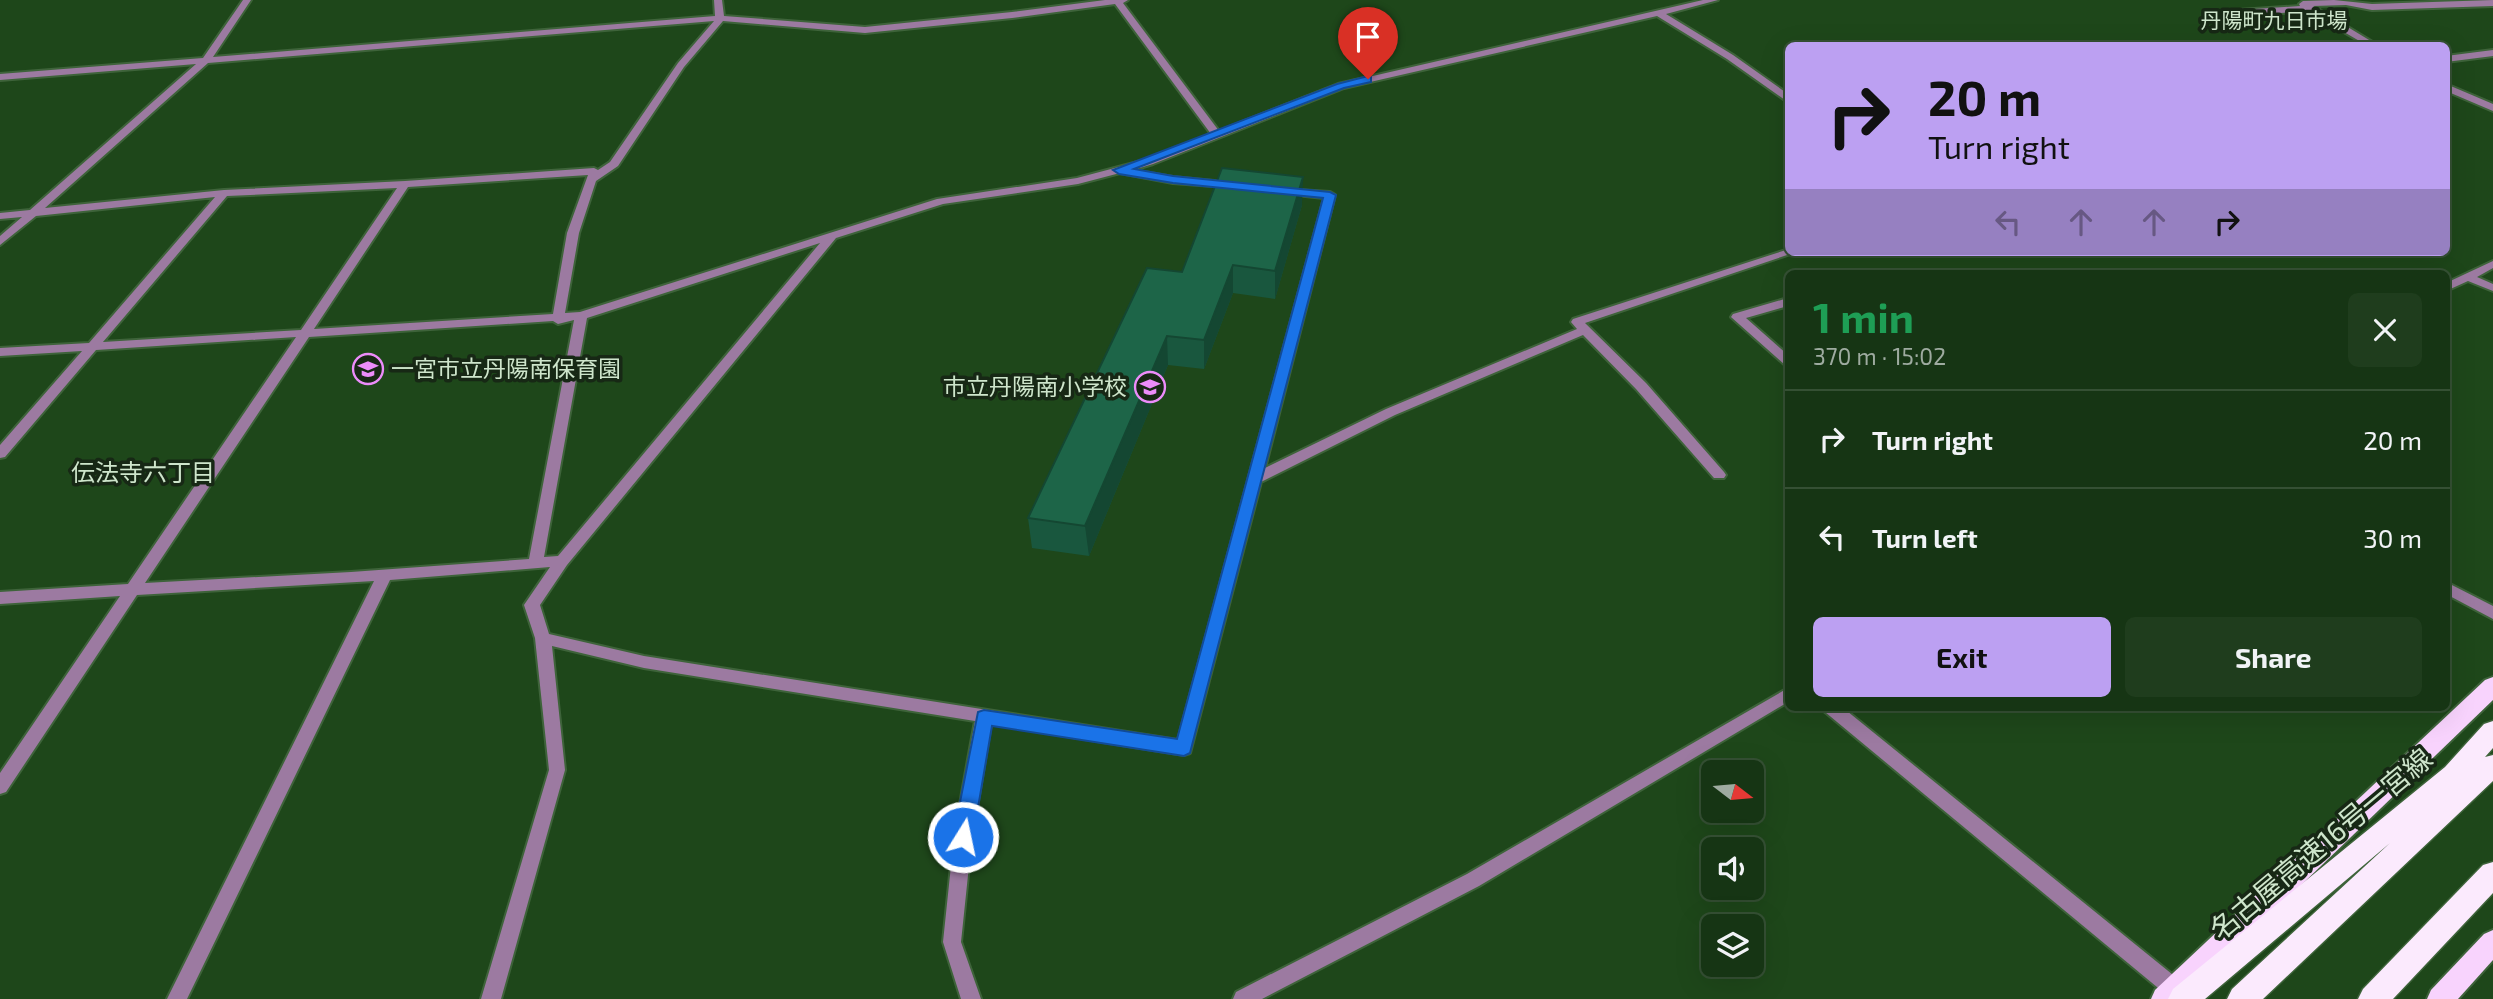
<!DOCTYPE html>
<html lang="en">
<head>
<meta charset="utf-8">
<style>
	body { margin:0; font-family:"Exo 2","Noto Sans JP",sans-serif; background:#1f3d1d; color:#f1f3f6; height:100vh; display:flex; flex-direction:column; font-size:26px; white-space:nowrap }
	* { box-sizing:border-box; margin:0 }
	p { font-size:23px; color:#9eaba0 }
	.icon { flex:none; width:38px; height:38px; fill:none; stroke:currentColor; stroke-width:2; stroke-linecap:round; stroke-linejoin:round }
	.map { position:relative; flex:1; overflow:hidden }
	.details { position:absolute; left:1785px; top:270px; width:665px; height:441px; display:flex; flex-direction:column; background:#163514; border-radius:10px; box-shadow:0 7px 28px #0002,0 0 0 2px #355034 }
	.details>* { flex:none }
	.hud { position:absolute; left:1785px; top:42px; width:665px; height:214px; border-radius:10px; box-shadow:0 7px 28px #0002,0 0 0 2px #355034; background:#bca0f2; color:#111; overflow:hidden }
	.needle { width:46px; rotate:106deg }
	.buttons { position:absolute; left:1701px; top:760px; display:grid; gap:14px }
	.buttons a { display:grid; place-items:center; width:63px; height:63px; border-radius:10px; background:#163514; box-shadow:0 7px 28px #0002,0 0 0 2px #355034; font-size:35px }
	.pin { position:absolute; display:grid; place-items:center; width:60px; height:60px; color:#fff; margin:-72px -30px; border-radius:50% 50% 50% 0; rotate:-45deg; box-shadow:0 0 7px #0007 }
	.pin .icon { rotate:45deg }
	.me { position:absolute; width:77px; margin:-38px; rotate:10deg; stroke-linejoin:round; filter:drop-shadow(0 0 5px #0008) }
	.turn { display:flex; align-items:center; gap:24px; height:147px; padding:0 28px; font-size:32px }
	.turn .icon { width:91px; height:91px; stroke-width:2.5 }
	.turn b { display:block; font-size:49px; line-height:60px }
	.lanes { display:flex; align-items:center; height:66px; padding:0 28px; background:#0003; justify-content:center; gap:35px; direction:ltr }
	.lanes .off { opacity:.35 }
	.round { display:grid; place-items:center; flex:none; width:74px; height:74px; border-radius:10px; background:#1f3d1d }
	.summary { display:flex; align-items:center; justify-content:space-between; height:119px; padding:0 28px }
	h1 { font-size:42px; font-weight:700; line-height:52px; color:#1e9e55 }
	.cta { display:flex; gap:14px; margin-top:auto; padding:14px 28px }
	.cta a { flex:1; height:80px; border-radius:10px; background:#bca0f2; color:#111; font-size:28px; font-weight:700; line-height:80px; text-align:center }
	.cta a+a { background:#1f3d1d; color:#f1f3f6 }
	ul { padding:0; list-style:none }
	li { display:flex; align-items:center; gap:21px; height:98px; padding:0 28px; border-top:2px solid #355034 }
	li div { flex:1 }
	li b { display:block; font-size:26px }
	li em { font-style:normal }
	.map>svg:first-child { display:block }
</style>
</head>
<body>
<div class="map">
<svg width="2493" height="999" viewBox="0 0 2493 999">
	<rect width="100%" height="100%" fill="#1e471a"/>
	<g fill="none" stroke-linecap="round" stroke-linejoin="round">
		<g stroke="#3e633a" stroke-width="4">
			<g id="minor">
				<path d="M 243,0 L 251,0 L 213,57 L 715,16 L 714,0 L 722,0 L 724,16 L 865,27 L 1012,12 L 1105,0 L 1128,0 L 1123,3 L 1219,131 L 1338,84 L 1703,0 L 1718,0 L 1666,14 L 1733,55 L 1788,94 L 1788,101 L 1785,100 L 1727,59 L 1657,16 L 1344,88 L 1153,164 L 1133,170 L 1173,177 L 1235,183 L 1240,186 L 1239,188 L 1173,183 L 1120,173 L 1078,184 L 943,204 L 836,238 L 567,565 L 540,605 L 549,634 L 644,656 L 1178,740 L 1324,198 L 1287,194 L 1282,191 L 1283,189 L 1330,192 L 1335,195 L 1265,468 L 1386,409 L 1577,329 L 1571,322 L 1573,319 L 1786,250 L 1796,252 L 1585,323 L 1646,383 L 1724,472 L 1726,475 L 1724,478 L 1714,478 L 1636,389 L 1583,335 L 1395,415 L 1261,482 L 1190,753 L 1184,755 L 991,724 L 972,837 L 961,942 L 981,999 L 961,999 L 943,942 L 954,837 L 975,721 L 644,668 L 552,646 L 565,770 L 501,999 L 481,999 L 549,770 L 535,638 L 524,605 L 550,567 L 390,580 L 187,999 L 167,999 L 374,581 L 137,595 L 6,792 L 0,794 L 0,773 L 120,596 L 0,604 L 0,592 L 128,584 L 296,337 L 96,350 L 5,457 L 0,458 L 0,445 L 82,351 L 0,356 L 0,348 L 89,343 L 215,197 L 36,216 L 0,245 L 0,236 L 22,217 L 0,219 L 0,213 L 30,210 L 196,64 L 0,80 L 0,74 L 203,58 ZM 1115,4 L 1211,134 L 1145,160 L 1077,178 L 937,199 L 580,312 L 565,313 L 579,233 L 596,181 L 618,166 L 684,67 L 723,21 L 865,33 L 1012,18 ZM 714,21 L 678,63 L 610,162 L 598,170 L 594,168 L 405,181 L 224,190 L 45,208 L 208,63 ZM 588,175 L 567,233 L 553,314 L 314,329 L 408,187 ZM 397,188 L 301,330 L 103,342 L 227,196 ZM 820,243 L 558,556 L 544,557 L 587,318 ZM 574,320 L 529,559 L 351,572 L 145,583 L 309,337 L 553,321 L 558,324 Z"/>
				<path d="M 2334,0 L 2372,4 L 2493,0 L 2493,6 L 2372,10 L 2346,5 L 2313,6 L 2379,46 L 2368,46 L 2308,11 L 2209,18 L 2205,15 L 2209,12 L 2300,6 L 2299,4 L 2303,1 Z"/>
				<path d="M 2493,50 L 2493,56 L 2446,62 L 2446,56 Z"/>
				<path d="M 2446,84 L 2493,104 L 2493,111 L 2446,91 Z"/>
				<path d="M 2493,261 L 2493,268 L 2477,277 L 2493,284 L 2493,291 L 2468,281 L 2446,291 L 2446,283 Z"/>
				<path d="M 1788,298 L 1788,306 L 1746,318 L 1788,355 L 1788,365 L 1784,364 L 1731,317 L 1733,314 Z"/>
				<path d="M 2446,582 L 2493,606 L 2493,619 L 2446,594 Z"/>
				<path d="M 1788,688 L 1788,702 L 1479,886 L 1262,999 L 1233,999 L 1236,992 L 1467,874 Z"/>
				<path d="M 1823,707 L 1842,707 L 2183,983 L 2186,990 L 2183,997 L 2176,999 L 2169,997 L 1825,712 Z"/>
			</g>
		</g>
		<g stroke="#3e633a" stroke-width="4">
			<g id="trunk">
				<path d="M 2493,677 L 2493,700 L 2183,999 L 2151,999 L 2155,990 L 2485,680 Z"/>
				<path d="M 2493,930 L 2493,960 L 2458,999 L 2427,999 L 2431,990 L 2484,934 Z"/>
			</g>
		</g>
		<g stroke="#3e633a" stroke-width="3">
			<g id="motorway">
				<path d="M 2493,721 L 2493,748 L 2485,757 L 2493,755 L 2493,781 L 2263,999 L 2227,999 L 2232,989 L 2390,843 L 2205,999 L 2168,999 L 2173,989 L 2445,767 L 2484,724 Z"/>
				<path d="M 2493,862 L 2493,893 L 2393,999 L 2358,999 L 2363,989 L 2483,865 Z"/>
			</g>
		</g>
		<use href="#minor" fill="#9c7aa1" fill-rule="evenodd"/>
		<use href="#trunk" fill="#f8d3fd" fill-rule="evenodd"/>
		<use href="#motorway" fill="#fbeafd" fill-rule="evenodd"/>
	</g>
	<path fill="#19573e" d="M 1302,205 L 1275,299 L 1233,293 L 1204,369 L 1168,365 L 1089,556 L 1032,548 L 1028,518 L 1182,272 Z"/>
	<g fill="#144732">
		<path d="M 1303,177 L 1302,205 L 1275,299 L 1275,271 Z"/>
		<path d="M 1233,265 L 1233,293 L 1204,369 L 1204,340 Z"/>
		<path d="M 1167,336 L 1168,365 L 1089,556 L 1085,526 Z"/>
	</g>
	<path fill="#1d6548" stroke="#144732" stroke-width="2" d="M 1222,168 L 1303,177 L 1275,271 L 1233,265 L 1204,340 L 1167,336 L 1085,526 L 1028,518 L 1147,268 L 1182,272 Z"/>
	<path fill="#1a73e8" stroke="#114b97" stroke-width="2" d="M 1368,76 L 1371,77 L 1371,82 L 1344,88 L 1134,169 L 1173,176 L 1330,192 L 1336,195 L 1190,753 L 1184,756 L 992,726 L 973,837 L 971,843 L 963,846 L 956,843 L 953,837 L 978,712 L 984,710 L 1177,739 L 1323,198 L 1173,183 L 1119,174 L 1113,170 L 1337,84 Z"/>
	<defs>
		<g id="school-ring" transform="scale(1.575)"><circle r="9.5" fill="#172815" stroke="#ec8cfa" stroke-width="1.5"/><path d="M0-5L7-2L0 1L-7-2ZM-4 1L0 2.5L4 1V4Q0 6-4 4Z" fill="#ec8cfa"/></g>
	</defs>
	<g fill-rule="evenodd">
		<use href="#school-ring" x="368" y="369"/>
		<use href="#school-ring" x="1150" y="387"/>
	</g>
	<g text-anchor="middle" stroke-width="7" stroke-linejoin="round" paint-order="stroke">
		<g font-size="21" fill="#cee5cb" stroke="#172815">
			<text x="2274" y="28">丹陽町九日市場</text>
		</g>
		<g font-size="23" fill="#cee5cb" stroke="#172815" text-anchor="start">
			<text x="391" y="377">一宮市立丹陽南保育園</text>
			<text x="1127" y="395" text-anchor="end">市立丹陽南小学校</text>
		</g>
		<g font-size="24" fill="#cee5cb" stroke="#172815">
			<text x="143" y="481">伝法寺六丁目</text>
		</g>
		<g font-size="28" fill="#cee5cb" stroke="#172815">
			<text transform="translate(2321 844) rotate(-40)" y="10">名古屋高速16号一宮線</text>
		</g>
	</g>
</svg>
<div class="buttons">
<a><svg class="needle" viewBox="-14 -14 28 28"><path d="M0-13l5 13h-10z" fill="#e53935"/><path d="M0 13l5-13h-10z" fill="#9eaba0"/></svg></a>
<a><svg class="icon" aria-label="sound" viewBox="0 0 24 24"><path d="M4 9h4l5-4v14l-5-4H4zM17 9q2 3 0 6"/></svg></a>
<a><svg class="icon" aria-label="layers" viewBox="0 0 24 24"><path d="M12 4l9 5-9 5-9-5zM3 14l9 5 9-5"/></svg></a>
</div>
<div class="pin" style="left:1368px;top:79px;background:#d93025"><svg class="icon" aria-label="arrive" viewBox="0 0 24 24"><path d="M6 21V4h12l-3 4 3 4H6"/></svg></div>
<svg class="me" style="left:963px;top:837px" viewBox="-20 -20 40 40"><circle r="17" fill="#1a73e8" stroke="#fff" stroke-width="3"/><path d="M0-11L8 9 0 5-8 9z" fill="#fff"/></svg>
<div class="hud">
<div class="turn"><svg class="icon" aria-label="right" viewBox="0 0 24 24"><path d="M7 20v-9h11M14 6l5 5-5 5"/></svg><div><b>20 m</b>Turn right</div></div>
<div class="lanes"><svg class="icon off" aria-label="left" viewBox="0 0 24 24"><path d="M17 20v-9H6M10 6l-5 5 5 5"/></svg><svg class="icon off" aria-label="ahead" viewBox="0 0 24 24"><path d="M12 20V5M6 11l6-6 6 6"/></svg><svg class="icon off" aria-label="ahead" viewBox="0 0 24 24"><path d="M12 20V5M6 11l6-6 6 6"/></svg><svg class="icon" aria-label="right" viewBox="0 0 24 24"><path d="M7 20v-9h11M14 6l5 5-5 5"/></svg></div>
</div>
<section class="details">
<div class="summary"><div><h1>1 min</h1><p>370 m · 15:02</p></div><a class="round"><svg class="icon" aria-label="close" viewBox="0 0 24 24"><path d="M6 6l12 12M18 6L6 18"/></svg></a></div>
<ul>
<li><svg class="icon" aria-label="right" viewBox="0 0 24 24"><path d="M7 20v-9h11M14 6l5 5-5 5"/></svg><div><b>Turn right</b></div><em>20 m</em></li>
<li><svg class="icon" aria-label="left" viewBox="0 0 24 24"><path d="M17 20v-9H6M10 6l-5 5 5 5"/></svg><div><b>Turn left</b></div><em>30 m</em></li>
</ul>
<div class="cta"><a>Exit</a><a>Share</a></div>
</section>
</div>
</body>
</html>
